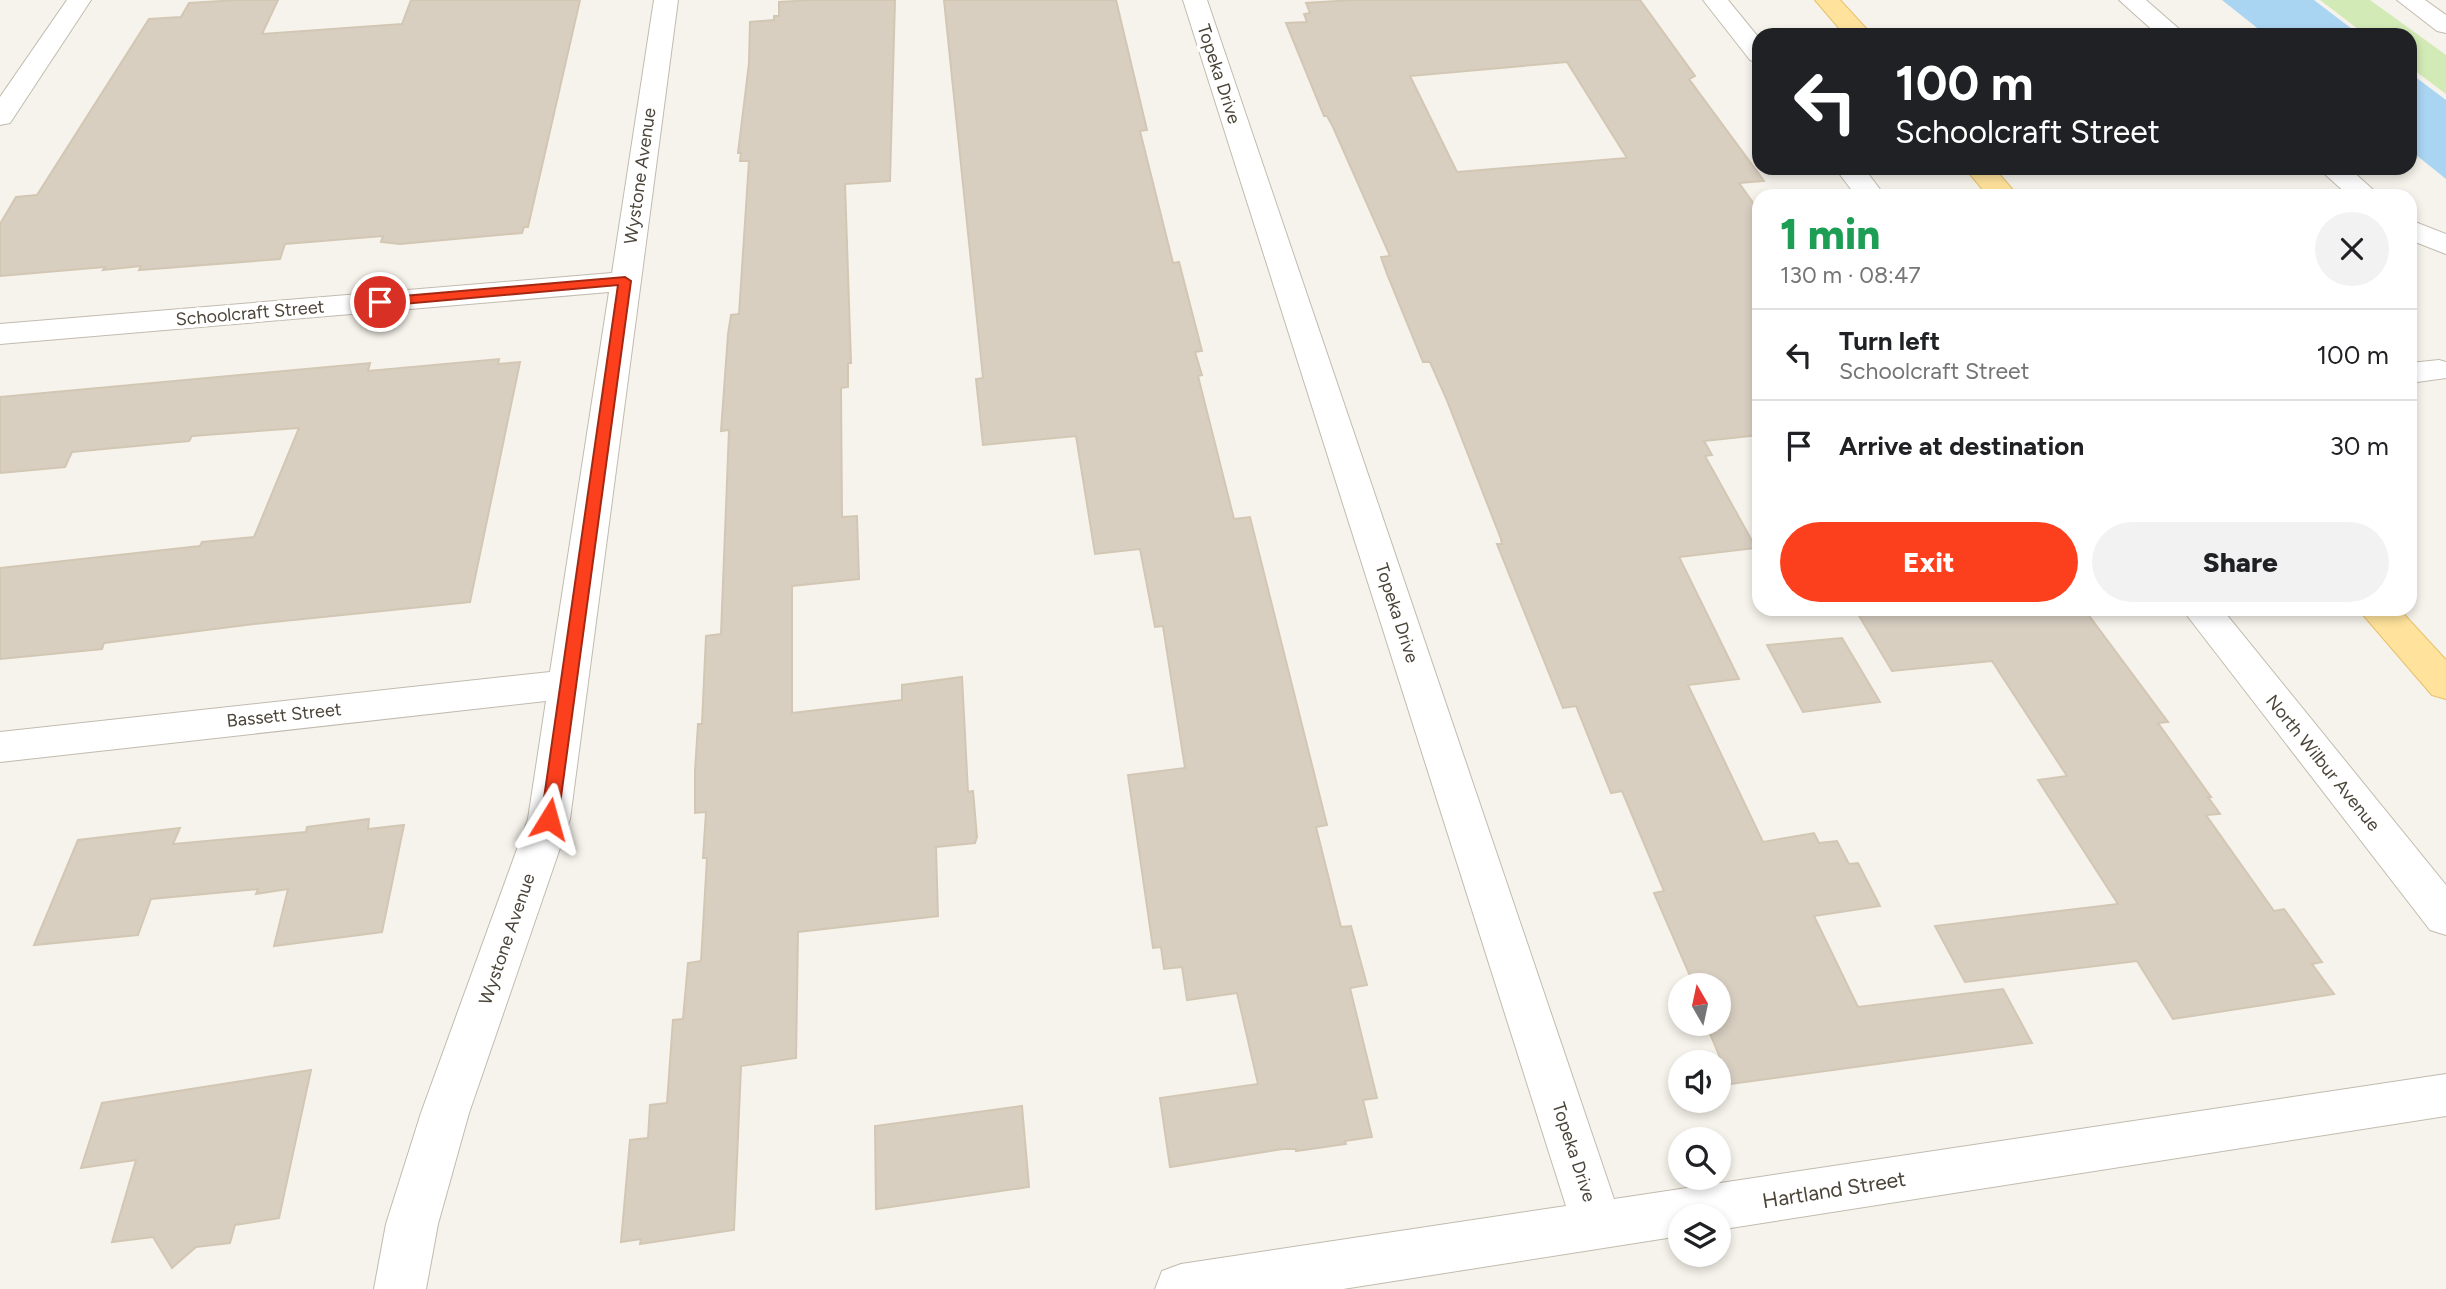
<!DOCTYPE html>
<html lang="en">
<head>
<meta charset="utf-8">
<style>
	body { margin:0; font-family:Figtree,sans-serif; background:#f2f2f2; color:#202124; height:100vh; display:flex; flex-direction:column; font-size:26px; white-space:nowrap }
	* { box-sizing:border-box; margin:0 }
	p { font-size:23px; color:#757577 }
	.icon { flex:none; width:38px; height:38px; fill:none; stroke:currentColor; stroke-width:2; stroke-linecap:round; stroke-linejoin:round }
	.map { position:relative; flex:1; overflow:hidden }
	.drawer { position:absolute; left:1752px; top:189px; width:665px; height:427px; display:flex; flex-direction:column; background:#fff; border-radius:21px; box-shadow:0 4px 10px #0003 }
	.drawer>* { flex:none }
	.hud { position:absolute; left:1752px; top:28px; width:665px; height:147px; border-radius:21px; box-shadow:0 4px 10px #0003; background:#202124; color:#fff; overflow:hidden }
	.needle { width:46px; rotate:351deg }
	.fabs { position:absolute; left:1668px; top:973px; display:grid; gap:14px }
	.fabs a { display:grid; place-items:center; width:63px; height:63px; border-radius:50%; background:#fff; box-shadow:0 4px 10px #0003; font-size:35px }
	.pin { position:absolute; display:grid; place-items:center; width:60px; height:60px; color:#fff; margin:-30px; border:4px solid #fff; border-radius:50%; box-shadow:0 2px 7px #0007 }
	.me { position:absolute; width:77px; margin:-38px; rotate:8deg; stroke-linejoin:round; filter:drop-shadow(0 0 5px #0008) }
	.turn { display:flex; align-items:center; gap:24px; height:147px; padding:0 28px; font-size:32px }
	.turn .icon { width:91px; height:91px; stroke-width:2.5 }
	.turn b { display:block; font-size:49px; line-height:60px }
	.round { display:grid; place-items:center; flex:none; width:74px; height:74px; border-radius:37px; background:#f2f2f2 }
	.overview { display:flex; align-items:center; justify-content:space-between; height:119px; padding:0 28px }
	h1 { font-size:42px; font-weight:800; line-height:52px; color:#1e9e55 }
	.cta { display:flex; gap:14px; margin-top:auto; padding:14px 28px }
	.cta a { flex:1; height:80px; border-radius:42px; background:#fc3f1d; color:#fff; font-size:28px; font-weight:800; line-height:80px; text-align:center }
	.cta a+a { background:#f2f2f2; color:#202124 }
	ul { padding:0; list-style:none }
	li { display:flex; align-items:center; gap:21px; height:91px; padding:0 28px; border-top:2px solid #e0e0e0 }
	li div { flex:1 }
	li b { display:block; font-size:26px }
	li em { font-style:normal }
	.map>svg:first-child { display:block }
</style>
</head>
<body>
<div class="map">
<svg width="2446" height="1289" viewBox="0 0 2446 1289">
	<rect width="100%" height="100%" fill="#f6f3ec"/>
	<path fill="#d2eab5" d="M 2320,0 L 2370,0 L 2446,55 L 2446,94 L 2410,67 L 2410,35 L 2366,35 Z"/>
	<g fill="#a9d4f2">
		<path d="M 2222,0 L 2314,0 L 2360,35 L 2266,35 Z"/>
		<path d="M 2410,73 L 2446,100 L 2446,179 L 2410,150 Z"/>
	</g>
	<g fill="#d8cfc1" stroke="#d3c7b4" stroke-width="2" fill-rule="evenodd">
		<path d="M 237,0 L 278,0 L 262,34 L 402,24 L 411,0 L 580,0 L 528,227 L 524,227 L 522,233 L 400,244 L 381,242 L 383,236 L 285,244 L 280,259 L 139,270 L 141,266 L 103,270 L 105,267 L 0,276 L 0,224 L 16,197 L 37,195 L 149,19 L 181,17 L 189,3 Z"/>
		<path d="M 812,0 L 895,0 L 890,181 L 845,184 L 851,363 L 848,363 L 848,387 L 841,388 L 842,517 L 857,516 L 859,579 L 792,586 L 792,713 L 902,700 L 902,685 L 962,677 L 968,792 L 973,791 L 977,837 L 975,843 L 936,847 L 938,916 L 798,932 L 796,1058 L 741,1066 L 734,1230 L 640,1244 L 641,1239 L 621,1242 L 630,1140 L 648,1138 L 650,1105 L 667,1103 L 673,1020 L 683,1019 L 688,963 L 701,961 L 707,858 L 703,858 L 706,812 L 695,813 L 695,771 L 698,724 L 702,724 L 706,636 L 721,634 L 729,430 L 721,431 L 728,334 L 731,315 L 739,314 L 749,161 L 740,161 L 741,153 L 738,153 L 749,63 L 750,22 L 774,20 L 774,16 L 779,16 L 779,2 Z"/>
		<path d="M 944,0 L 1116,0 L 1147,130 L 1140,131 L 1173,263 L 1179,262 L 1202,351 L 1195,352 L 1202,375 L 1198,376 L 1234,519 L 1250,517 L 1327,825 L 1316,827 L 1341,927 L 1351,926 L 1367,985 L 1350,988 L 1377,1098 L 1363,1100 L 1372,1137 L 1345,1141 L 1346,1144 L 1296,1151 L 1296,1149 L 1283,1149 L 1170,1167 L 1160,1098 L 1258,1084 L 1237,993 L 1187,1000 L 1182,967 L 1164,969 L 1161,947 L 1153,948 L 1128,775 L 1185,768 L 1163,626 L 1155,627 L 1140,549 L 1095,554 L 1076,436 L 983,445 L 976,379 L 983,378 Z"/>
		<path d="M 1352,0 L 1640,0 L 1695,76 L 1689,79 L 1764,181 L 1739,183 L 1759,211 L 1759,435 L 1704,441 L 1712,455 L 1705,456 L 1756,548 L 1679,557 L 1739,679 L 1688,685 L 1763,842 L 1814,833 L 1819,843 L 1837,841 L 1849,864 L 1858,863 L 1880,906 L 1814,916 L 1858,1007 L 2003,989 L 2032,1043 L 1731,1084 L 1706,1024 L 1718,1024 L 1718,985 L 1694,985 L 1654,893 L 1664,891 L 1622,791 L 1611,793 L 1576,706 L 1563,708 L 1497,544 L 1502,544 L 1501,539 L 1446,398 L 1430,362 L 1423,362 L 1387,274 L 1381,257 L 1390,256 L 1333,127 L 1327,116 L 1324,116 L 1286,23 L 1307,22 L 1304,14 L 1310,13 L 1306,3 ZM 1567,62 L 1627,158 L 1457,172 L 1410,76 Z"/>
		<path d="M 499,359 L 498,364 L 520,362 L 470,602 L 254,624 L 104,643 L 102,649 L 0,659 L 0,568 L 200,546 L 202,542 L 254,537 L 299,428 L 192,436 L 189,441 L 72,452 L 65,467 L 0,473 L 0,397 L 370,363 L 368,371 Z"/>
		<path d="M 1855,609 L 2084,609 L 2168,722 L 2158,723 L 2211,797 L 2208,797 L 2220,814 L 2206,815 L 2274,911 L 2284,909 L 2322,962 L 2312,964 L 2334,994 L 2173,1019 L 2137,961 L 1965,982 L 1935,926 L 2118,904 L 2038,780 L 2067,776 L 1992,661 L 1892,671 Z"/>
		<path d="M 1842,638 L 1880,702 L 1803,712 L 1767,645 Z"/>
		<path d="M 369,819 L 368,829 L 404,825 L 382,932 L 274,946 L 288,889 L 256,894 L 258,889 L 151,899 L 138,935 L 34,945 L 78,840 L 180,828 L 173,844 L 306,832 L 307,827 Z"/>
		<path d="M 311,1070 L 279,1218 L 235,1225 L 230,1243 L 196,1247 L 172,1268 L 153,1237 L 112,1242 L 136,1160 L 81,1168 L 102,1103 Z"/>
		<path d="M 1022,1106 L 1029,1187 L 876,1209 L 875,1126 Z"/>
	</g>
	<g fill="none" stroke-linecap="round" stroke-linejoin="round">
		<g stroke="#c2bbae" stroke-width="2">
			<g id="minor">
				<path d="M 67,0 L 91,0 L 10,123 L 0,125 L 0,97 Z"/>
				<path d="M 654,0 L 678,0 L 570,819 L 469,1113 L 438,1224 L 426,1289 L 374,1289 L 386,1224 L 421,1113 L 528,819 L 546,701 L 0,762 L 0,732 L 550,672 L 609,292 L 0,344 L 0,324 L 612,273 Z"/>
				<path d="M 1183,0 L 1207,0 L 1614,1199 L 2446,1074 L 2446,1116 L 1718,1230 L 1718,1216 L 1680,1216 L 1680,1236 L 1343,1289 L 1155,1289 L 1162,1271 L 1181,1264 L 1566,1206 Z"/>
				<path d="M 1703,0 L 1728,0 L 1759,38 L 1759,63 L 1750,60 Z"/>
				<path d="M 2119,0 L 2146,0 L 2186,35 L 2158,35 Z"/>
				<path d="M 2397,0 L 2425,0 L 2446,15 L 2446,33 L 2437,31 Z"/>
				<path d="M 1835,168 L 1864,168 L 1885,196 L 1856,196 Z"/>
				<path d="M 2318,168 L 2349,168 L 2380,196 L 2349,196 Z"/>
				<path d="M 2410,220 L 2446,234 L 2446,254 L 2410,240 Z"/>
				<path d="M 2439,360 L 2446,362 L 2446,378 L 2410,383 L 2410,363 Z"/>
				<path d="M 2182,609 L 2222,609 L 2446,885 L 2446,935 L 2430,930 Z"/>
			</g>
		</g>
		<g stroke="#e6c16a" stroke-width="2">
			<g id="major">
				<path d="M 1815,0 L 1840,0 L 1872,35 L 1845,35 Z"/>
				<path d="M 1965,168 L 1994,168 L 2018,196 L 1988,196 Z"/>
				<path d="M 2358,609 L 2399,609 L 2446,660 L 2446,699 L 2432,695 Z"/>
			</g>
		</g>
		<use href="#minor" fill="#fff" fill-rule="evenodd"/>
		<use href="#major" fill="#ffe39c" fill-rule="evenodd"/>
	</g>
	<path fill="#fc3f1d" stroke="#a42913" stroke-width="2" d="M 625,277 L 631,281 L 558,819 L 556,824 L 543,824 L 541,819 L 618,285 L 380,306 L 374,302 L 380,298 Z"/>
	<g text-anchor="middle" stroke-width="7" stroke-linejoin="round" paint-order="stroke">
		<g font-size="18" fill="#4b4439" stroke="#fff">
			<text transform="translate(1219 74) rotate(72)" y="6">Topeka Drive</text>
			<text transform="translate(640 176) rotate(-82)" y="6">Wystone Avenue</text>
			<text transform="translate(250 313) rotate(-5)" y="6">Schoolcraft Street</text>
			<text transform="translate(1397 613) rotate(72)" y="6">Topeka Drive</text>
			<text transform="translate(284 715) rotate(-6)" y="6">Bassett Street</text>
			<text transform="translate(2323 763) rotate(51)" y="6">North Wilbur Avenue</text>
			<text transform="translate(507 939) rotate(-71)" y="6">Wystone Avenue</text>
			<text transform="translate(1574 1152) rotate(72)" y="6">Topeka Drive</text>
		</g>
		<g font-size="21" fill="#4b4439" stroke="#fff">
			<text transform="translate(1834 1190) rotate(-9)" y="7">Hartland Street</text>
		</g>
	</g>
</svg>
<div class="fabs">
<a><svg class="needle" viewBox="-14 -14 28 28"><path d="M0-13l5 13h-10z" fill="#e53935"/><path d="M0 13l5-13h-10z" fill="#757577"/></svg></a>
<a><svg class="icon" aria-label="sound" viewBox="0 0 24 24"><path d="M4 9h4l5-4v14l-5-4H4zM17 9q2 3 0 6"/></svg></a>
<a><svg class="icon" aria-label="search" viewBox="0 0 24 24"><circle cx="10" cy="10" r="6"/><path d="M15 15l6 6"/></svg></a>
<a><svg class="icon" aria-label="layers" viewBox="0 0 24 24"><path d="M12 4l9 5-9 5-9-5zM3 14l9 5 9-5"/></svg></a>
</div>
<div class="pin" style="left:380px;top:302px;background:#d93025"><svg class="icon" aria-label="arrive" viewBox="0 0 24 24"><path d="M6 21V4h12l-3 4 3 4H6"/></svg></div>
<svg class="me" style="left:549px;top:819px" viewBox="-20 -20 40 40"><path d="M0-17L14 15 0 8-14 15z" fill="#fc3f1d" stroke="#fff" stroke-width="4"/></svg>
<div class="hud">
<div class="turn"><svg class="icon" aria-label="left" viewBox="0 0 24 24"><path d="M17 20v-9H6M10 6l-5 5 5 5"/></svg><div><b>100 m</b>Schoolcraft Street</div></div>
</div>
<section class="drawer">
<div class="overview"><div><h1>1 min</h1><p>130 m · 08:47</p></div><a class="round"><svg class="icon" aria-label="close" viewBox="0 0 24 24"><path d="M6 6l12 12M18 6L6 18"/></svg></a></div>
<ul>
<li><svg class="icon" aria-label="left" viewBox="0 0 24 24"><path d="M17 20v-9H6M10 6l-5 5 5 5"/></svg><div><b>Turn left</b><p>Schoolcraft Street</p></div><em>100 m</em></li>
<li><svg class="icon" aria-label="arrive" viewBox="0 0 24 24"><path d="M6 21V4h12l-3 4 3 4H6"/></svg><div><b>Arrive at destination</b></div><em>30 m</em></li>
</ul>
<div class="cta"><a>Exit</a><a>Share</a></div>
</section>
</div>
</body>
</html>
